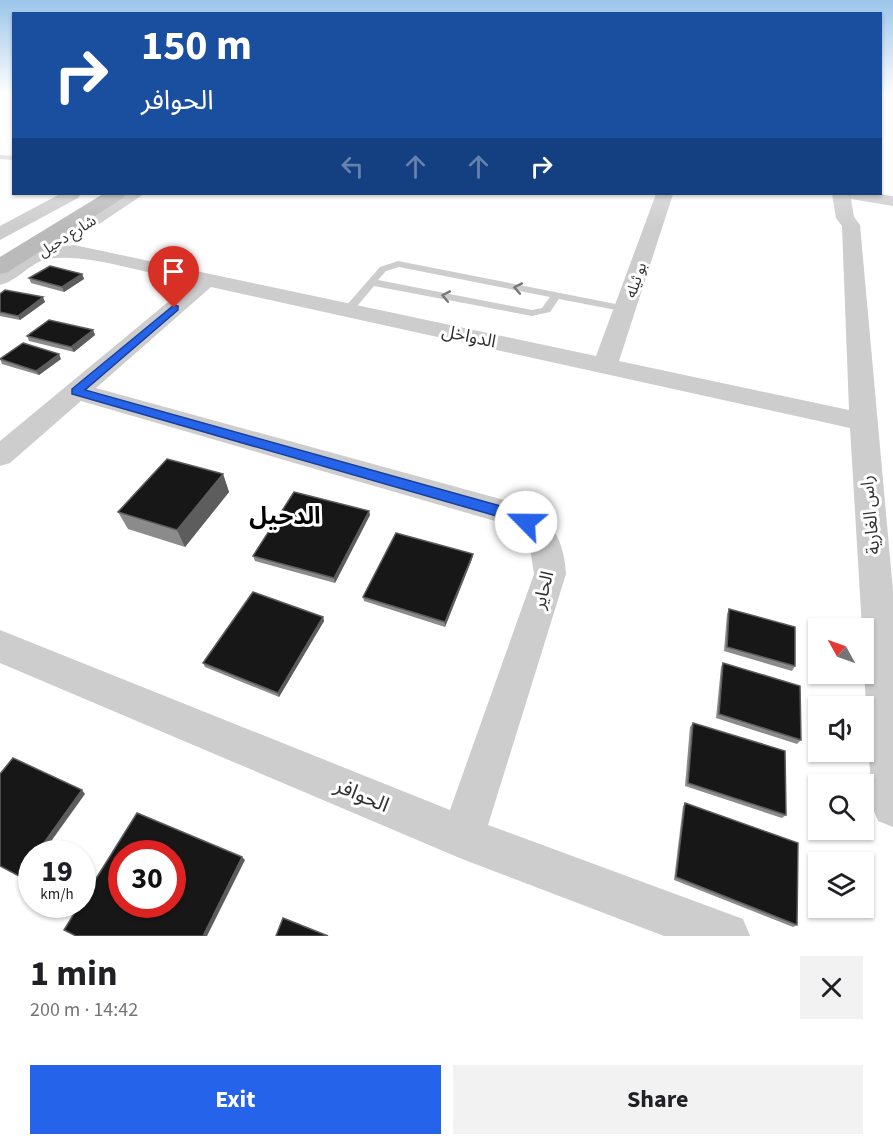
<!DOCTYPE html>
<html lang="en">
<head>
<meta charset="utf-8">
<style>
	body { margin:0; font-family:"Source Sans 3","Noto Sans Arabic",sans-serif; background:#f2f2f2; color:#202124; height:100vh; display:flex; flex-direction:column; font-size:22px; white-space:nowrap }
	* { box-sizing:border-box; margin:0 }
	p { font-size:20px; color:#757577 }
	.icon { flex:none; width:33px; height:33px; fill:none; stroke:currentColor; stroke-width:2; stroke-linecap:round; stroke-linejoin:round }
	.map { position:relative; height:936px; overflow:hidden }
	.drawer { display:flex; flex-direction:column; background:#fff; flex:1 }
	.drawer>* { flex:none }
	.guide { position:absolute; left:12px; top:12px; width:870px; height:183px; border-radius:0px; box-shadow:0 2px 4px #0004; background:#1a4fa0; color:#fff; overflow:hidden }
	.needle { width:39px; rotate:310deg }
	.tools { position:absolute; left:808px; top:618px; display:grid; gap:12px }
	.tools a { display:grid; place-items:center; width:66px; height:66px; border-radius:0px; background:#fff; box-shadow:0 2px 4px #0004; font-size:30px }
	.speed { position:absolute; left:18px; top:840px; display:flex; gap:12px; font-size:30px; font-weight:700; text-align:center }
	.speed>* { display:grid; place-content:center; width:78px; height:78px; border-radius:50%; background:#fff; box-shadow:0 2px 4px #0004; line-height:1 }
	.speed small { font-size:15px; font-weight:400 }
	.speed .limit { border:9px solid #d22; background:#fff; color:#111 }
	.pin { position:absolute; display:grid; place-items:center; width:51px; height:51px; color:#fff; margin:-62px -26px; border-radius:50% 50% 50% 0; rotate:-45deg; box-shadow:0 0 6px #0007 }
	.pin .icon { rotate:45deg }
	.me { position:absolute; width:66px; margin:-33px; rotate:293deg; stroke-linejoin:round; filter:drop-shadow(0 0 4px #0008) }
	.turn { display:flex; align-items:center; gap:21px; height:126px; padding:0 30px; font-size:27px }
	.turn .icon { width:78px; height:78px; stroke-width:2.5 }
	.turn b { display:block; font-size:42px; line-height:51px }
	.lanes { display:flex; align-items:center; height:57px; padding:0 30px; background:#0003; justify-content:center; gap:30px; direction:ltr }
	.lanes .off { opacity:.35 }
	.round { display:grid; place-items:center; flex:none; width:63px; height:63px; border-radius:0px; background:#f2f2f2 }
	.summary { display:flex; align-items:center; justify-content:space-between; height:102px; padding:0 30px }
	h1 { font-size:36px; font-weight:700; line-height:45px }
	.primary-button { display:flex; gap:12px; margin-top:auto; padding:12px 30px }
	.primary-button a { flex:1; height:69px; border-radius:0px; background:#2563eb; color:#fff; font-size:24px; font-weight:700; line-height:69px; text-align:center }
	.primary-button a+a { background:#f2f2f2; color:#202124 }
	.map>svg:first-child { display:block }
</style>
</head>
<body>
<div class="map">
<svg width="893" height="936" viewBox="0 0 893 936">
	<rect width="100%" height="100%" fill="#fff"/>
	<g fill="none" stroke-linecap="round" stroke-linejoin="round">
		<g fill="#cdcdcd" fill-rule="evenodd">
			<path d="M 0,155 L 14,156 L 14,160 L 0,159 Z"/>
			<path d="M 398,261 L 626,306 L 631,309 L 626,312 L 559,299 L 550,312 L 532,316 L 374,286 L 353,311 L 345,311 L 345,307 L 380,267 ZM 399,267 L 550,297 L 542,308 L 532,310 L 378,280 L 386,271 Z"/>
		</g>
		<g fill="#cdcdcd" fill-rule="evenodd">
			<path d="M 60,194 L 81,194 L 78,198 L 0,240 L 0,226 Z"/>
			<path d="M 124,194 L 144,194 L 66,246 L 74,245 L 596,356 L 656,194 L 673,194 L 619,361 L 849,410 L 842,226 L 836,218 L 832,194 L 879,194 L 893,196 L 893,206 L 851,199 L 854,217 L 860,225 L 893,591 L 893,827 L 878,821 L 872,806 L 864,670 L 864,628 L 862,628 L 850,428 L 211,287 L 96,388 L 504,500 C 546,514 563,529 566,574 L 488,825 L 743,919 L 750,936 L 664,936 L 462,859 L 0,663 L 0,630 L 450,810 L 534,574 L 529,542 L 516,531 L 495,521 L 81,401 L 10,463 L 0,466 L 0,441 L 191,283 C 155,275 78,250 44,260 C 28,265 17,281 0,285 L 0,270 Z"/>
		</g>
		<path fill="#bababa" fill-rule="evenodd" d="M 103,194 L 126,194 L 123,198 L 8,272 L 0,274 L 0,257 Z"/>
	</g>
	<g fill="#8b8b8b">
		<path d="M 82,274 L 84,279 L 64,292 L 31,283 L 29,278 Z"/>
		<path d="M 0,294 L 45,302 L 20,320 L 0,316 Z"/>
		<path d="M 93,330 L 95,335 L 74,352 L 29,341 L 27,336 Z"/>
		<path d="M 0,359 L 61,359 L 39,375 L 2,364 Z"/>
		<path d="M 223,474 L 229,492 L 185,547 L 128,529 L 118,512 Z"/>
		<path d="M 369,511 L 370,515 L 335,583 L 255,561 L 253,556 Z"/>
		<path d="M 473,554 L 472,559 L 445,627 L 364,601 L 363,597 Z"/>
		<path d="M 729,609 L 795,666 L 792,671 L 724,651 L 727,614 Z"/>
		<path d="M 323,617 L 324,621 L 279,697 L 205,667 L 203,663 Z"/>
		<path d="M 723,663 L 801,740 L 797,744 L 716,718 L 721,667 Z"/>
		<path d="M 693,723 L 786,815 L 782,818 L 685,786 L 690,727 Z"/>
		<path d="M 685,803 L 797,925 L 793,927 L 674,880 L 683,806 Z"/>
	</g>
	<g fill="#5d5d5d">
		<path d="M 82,274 L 84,279 L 64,292 L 62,287 Z"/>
		<path d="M 43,297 L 45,302 L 20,320 L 18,316 Z"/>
		<path d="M 93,330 L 95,335 L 74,352 L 71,347 Z"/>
		<path d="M 59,354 L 61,359 L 39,375 L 36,371 Z"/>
		<path d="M 223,474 L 229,492 L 185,547 L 177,530 Z"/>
		<path d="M 369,511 L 370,515 L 335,583 L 334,578 Z"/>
		<path d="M 473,554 L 472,559 L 445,627 L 445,622 Z"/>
		<path d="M 323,617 L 324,621 L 279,697 L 278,693 Z"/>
		<path d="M 82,790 L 85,794 L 42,854 L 36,854 Z"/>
		<path d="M 242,857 L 245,860 L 207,936 L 203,936 Z"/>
		<path d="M 32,859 L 32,869 L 24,879 L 19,876 Z"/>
	</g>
	<g fill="#171717" stroke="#5d5d5d" stroke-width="1.5" fill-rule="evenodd">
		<path d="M 50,266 L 82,274 L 62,287 L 29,278 Z"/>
		<path d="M 5,290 L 43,297 L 18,316 L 0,312 L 0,294 Z"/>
		<path d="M 49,320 L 93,330 L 71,347 L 27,336 Z"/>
		<path d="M 23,343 L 59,354 L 36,371 L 0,359 Z"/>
		<path d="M 167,459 L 223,474 L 177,530 L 118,512 Z"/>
		<path d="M 294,492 L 369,511 L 334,578 L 253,556 Z"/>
		<path d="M 396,533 L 473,554 L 445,622 L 363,597 Z"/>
		<path d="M 253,592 L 323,617 L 278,693 L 203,663 Z"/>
		<path d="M 729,609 L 795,627 L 795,666 L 727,647 Z"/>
		<path d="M 723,663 L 800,686 L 801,740 L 719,714 Z"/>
		<path d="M 693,723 L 785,751 L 786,815 L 688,783 Z"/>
		<path d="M 13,758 L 82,790 L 36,854 L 32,854 L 32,859 L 19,876 L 0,866 L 0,774 Z"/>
		<path d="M 685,803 L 798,843 L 797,925 L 676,877 Z"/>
		<path d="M 137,813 L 242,857 L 203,936 L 76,936 L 64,930 L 80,904 L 82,904 L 82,901 ZM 122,854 L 172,854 L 172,904 L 122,904 Z"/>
		<path d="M 283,918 L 328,936 L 276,936 Z"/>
	</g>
	<defs><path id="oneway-chevron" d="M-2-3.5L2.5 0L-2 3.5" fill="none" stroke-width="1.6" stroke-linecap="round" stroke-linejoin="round" transform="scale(1.5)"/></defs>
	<g stroke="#777">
		<use href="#oneway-chevron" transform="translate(518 288) rotate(-169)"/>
		<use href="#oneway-chevron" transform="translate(446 296) rotate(-169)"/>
	</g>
	<linearGradient id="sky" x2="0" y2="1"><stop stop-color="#9bc6ea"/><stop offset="0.42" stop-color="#fff"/><stop offset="1" stop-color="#fff" stop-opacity="0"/></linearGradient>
	<rect width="893" height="227" fill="url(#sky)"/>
	<path fill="#2563eb" stroke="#184099" stroke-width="1.5" d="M 174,305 L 178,306 L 178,310 L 85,390 L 504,507 L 531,518 L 533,522 L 531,526 L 526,528 L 500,517 L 72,394 L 72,389 Z"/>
	<g text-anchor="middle" stroke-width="6" stroke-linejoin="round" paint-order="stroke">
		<g font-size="15" fill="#303030" stroke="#fff">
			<text transform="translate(67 236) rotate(-32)" y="5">شارع دحيل</text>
			<text transform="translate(636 280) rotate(-71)" y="5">بو ثيله</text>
		</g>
		<g font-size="18" fill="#303030" stroke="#fff">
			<text transform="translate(469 336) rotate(12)" y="6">الدواخل</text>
			<text transform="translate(870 515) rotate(-95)" y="6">راس الغارية</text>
			<text transform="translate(543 590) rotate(-76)" y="6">الحاير</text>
		</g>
		<g font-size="21" fill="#303030" stroke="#fff">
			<text transform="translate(362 795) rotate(23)" y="7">الحوافر</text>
		</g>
		<g font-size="24" font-weight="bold" fill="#000" stroke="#fff">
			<text x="285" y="524">الدحيل</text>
		</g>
	</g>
</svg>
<div class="tools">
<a><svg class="needle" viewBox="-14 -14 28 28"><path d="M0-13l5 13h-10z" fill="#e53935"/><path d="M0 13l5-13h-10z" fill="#757577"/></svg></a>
<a><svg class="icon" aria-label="sound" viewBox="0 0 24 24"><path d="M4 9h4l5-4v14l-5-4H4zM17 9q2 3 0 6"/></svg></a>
<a><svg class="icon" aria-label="search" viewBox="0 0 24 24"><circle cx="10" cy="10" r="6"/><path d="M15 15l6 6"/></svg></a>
<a><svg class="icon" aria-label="layers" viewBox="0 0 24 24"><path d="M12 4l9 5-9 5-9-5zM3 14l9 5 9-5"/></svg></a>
</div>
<div class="speed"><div>19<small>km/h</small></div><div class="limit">30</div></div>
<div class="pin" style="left:174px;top:308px;background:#d93025"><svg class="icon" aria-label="arrive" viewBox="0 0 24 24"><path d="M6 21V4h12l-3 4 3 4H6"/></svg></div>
<svg class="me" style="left:526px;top:522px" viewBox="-20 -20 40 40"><circle r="19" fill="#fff"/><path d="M0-13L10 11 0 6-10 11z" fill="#2563eb"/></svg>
<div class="guide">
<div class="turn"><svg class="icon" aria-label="right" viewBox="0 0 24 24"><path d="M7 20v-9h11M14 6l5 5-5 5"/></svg><div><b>150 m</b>الحوافر</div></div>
<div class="lanes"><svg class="icon off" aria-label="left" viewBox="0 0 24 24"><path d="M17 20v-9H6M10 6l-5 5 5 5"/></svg><svg class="icon off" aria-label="ahead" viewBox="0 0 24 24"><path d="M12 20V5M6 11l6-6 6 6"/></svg><svg class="icon off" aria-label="ahead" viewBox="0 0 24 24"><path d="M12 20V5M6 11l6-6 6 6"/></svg><svg class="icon" aria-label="right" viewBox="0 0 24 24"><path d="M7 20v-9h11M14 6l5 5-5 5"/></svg></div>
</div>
</div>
<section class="drawer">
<div class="summary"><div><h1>1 min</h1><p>200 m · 14:42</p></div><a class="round"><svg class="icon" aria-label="close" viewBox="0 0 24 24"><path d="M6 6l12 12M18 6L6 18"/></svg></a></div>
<div class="primary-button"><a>Exit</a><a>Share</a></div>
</section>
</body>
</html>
